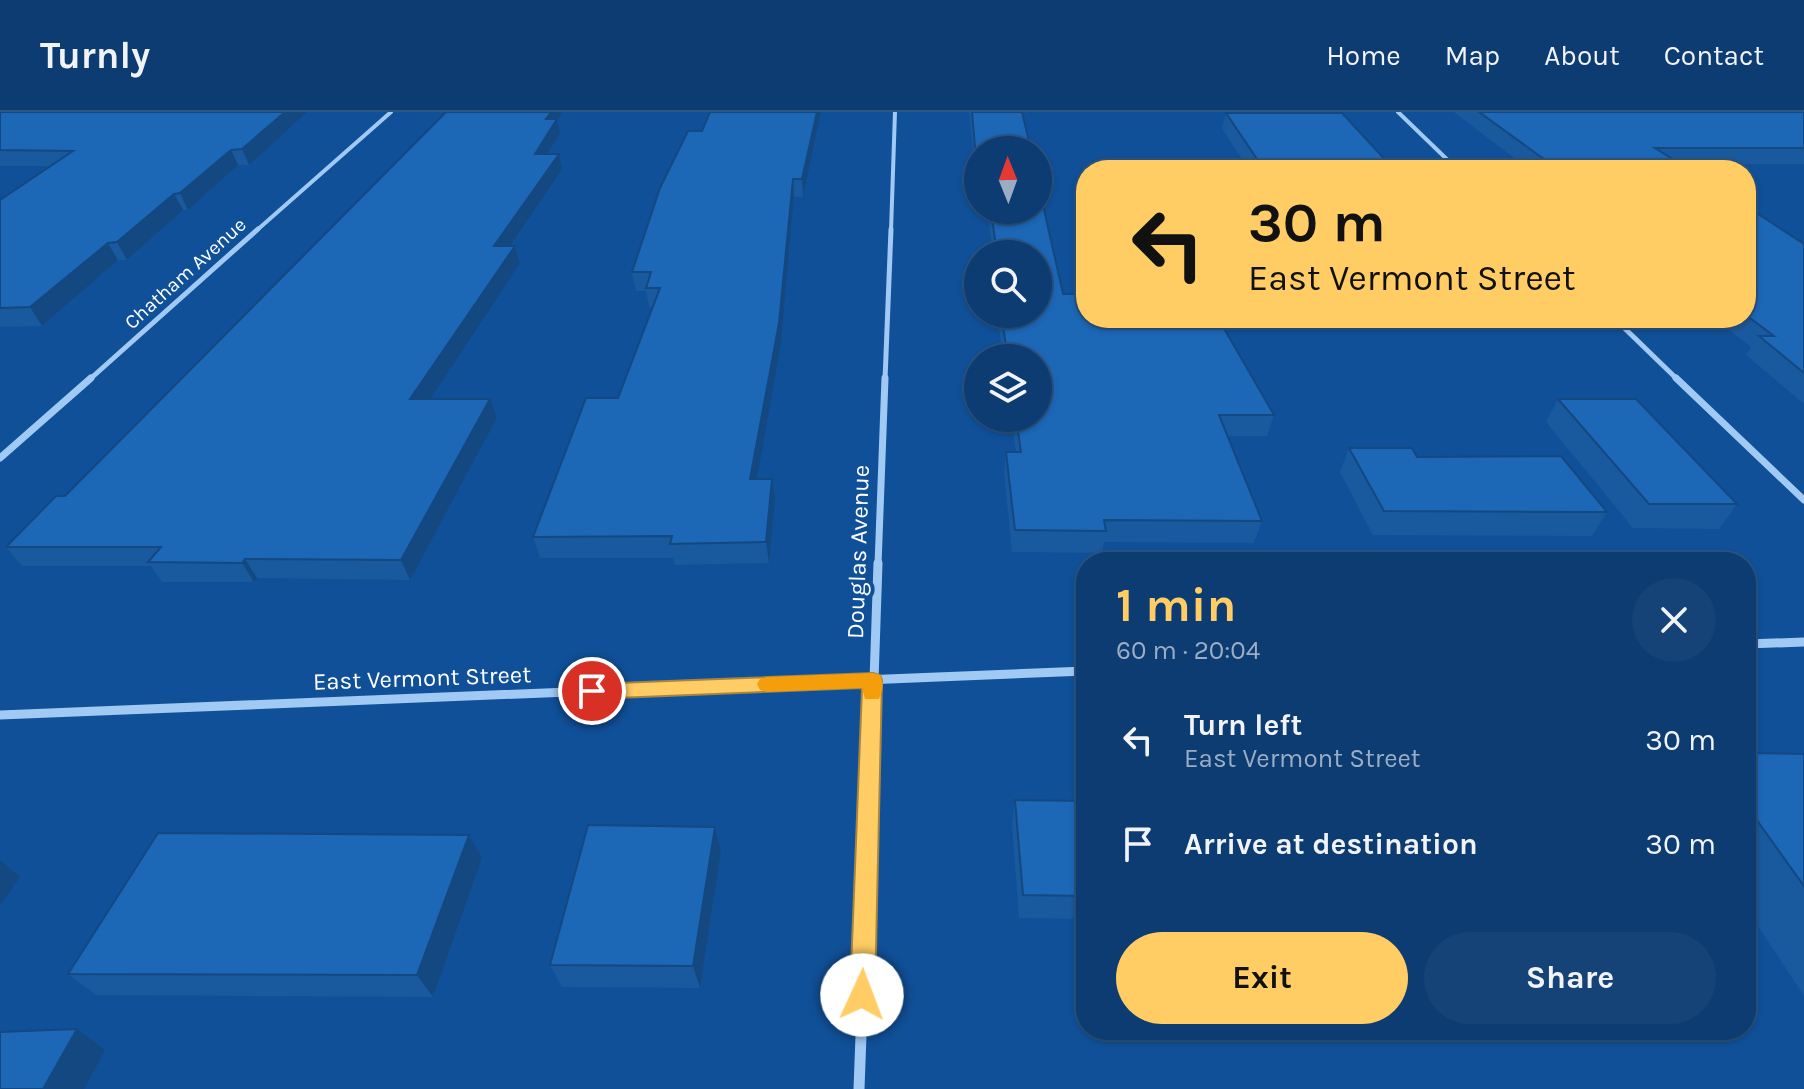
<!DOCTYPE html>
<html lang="en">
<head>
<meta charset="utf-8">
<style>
	body { margin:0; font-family:Karla,sans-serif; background:#154377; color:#f1f3f6; height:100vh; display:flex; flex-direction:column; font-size:30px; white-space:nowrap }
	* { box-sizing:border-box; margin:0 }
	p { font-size:26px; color:#9aadc4 }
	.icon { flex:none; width:44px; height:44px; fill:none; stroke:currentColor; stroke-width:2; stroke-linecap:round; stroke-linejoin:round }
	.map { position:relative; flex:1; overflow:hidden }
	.sheet { position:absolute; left:1076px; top:440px; width:680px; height:488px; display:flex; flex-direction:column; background:#0c3c72; border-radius:32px; box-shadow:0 2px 6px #0004,0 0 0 2px #2c5684 }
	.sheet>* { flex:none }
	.top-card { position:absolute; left:1076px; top:48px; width:680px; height:168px; border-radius:32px; box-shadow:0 2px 6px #0004,0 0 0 2px #2c5684; background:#ffcd64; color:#111; overflow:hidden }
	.needle { width:52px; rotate:359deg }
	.buttons { position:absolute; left:964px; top:24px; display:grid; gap:16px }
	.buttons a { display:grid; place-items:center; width:88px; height:88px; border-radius:50%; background:#0c3c72; box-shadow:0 2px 6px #0004,0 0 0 2px #2c5684; font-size:40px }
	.pin { position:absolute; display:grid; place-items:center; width:68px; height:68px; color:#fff; margin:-34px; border:4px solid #fff; border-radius:50%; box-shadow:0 2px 8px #0007 }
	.me { position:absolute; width:88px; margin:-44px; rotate:2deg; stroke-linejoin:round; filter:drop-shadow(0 0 6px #0008) }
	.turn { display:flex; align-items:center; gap:28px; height:168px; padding:0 40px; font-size:36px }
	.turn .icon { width:104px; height:104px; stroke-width:2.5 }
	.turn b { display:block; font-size:56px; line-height:68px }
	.round { display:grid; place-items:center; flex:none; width:84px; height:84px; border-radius:42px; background:#154377 }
	.summary { display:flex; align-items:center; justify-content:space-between; height:136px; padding:0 40px }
	h1 { font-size:48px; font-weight:700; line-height:60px; color:#ffcd64 }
	.button { display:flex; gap:16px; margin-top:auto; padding:16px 40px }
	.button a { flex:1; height:92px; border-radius:48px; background:#ffcd64; color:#111; font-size:32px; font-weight:700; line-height:92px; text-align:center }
	.button a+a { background:#154377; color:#f1f3f6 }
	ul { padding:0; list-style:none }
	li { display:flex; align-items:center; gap:24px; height:104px; padding:0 40px }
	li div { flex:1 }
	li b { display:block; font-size:30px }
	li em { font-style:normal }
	header { display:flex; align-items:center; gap:48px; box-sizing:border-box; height:112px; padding:0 40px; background:#0c3c72; border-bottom:2px solid #2c5684 }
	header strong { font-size:38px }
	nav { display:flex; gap:44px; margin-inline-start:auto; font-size:28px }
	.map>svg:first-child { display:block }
</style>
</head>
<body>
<header>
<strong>Turnly</strong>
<nav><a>Home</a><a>Map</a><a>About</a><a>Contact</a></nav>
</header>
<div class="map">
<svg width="1804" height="977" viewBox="0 0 1804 977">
	<rect width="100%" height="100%" fill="#105098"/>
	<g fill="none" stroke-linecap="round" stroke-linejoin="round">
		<g stroke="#a0c9f4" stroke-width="4">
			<path d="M 1398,0 L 1458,58"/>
			<path d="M 256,119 L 391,0"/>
			<path d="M 891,119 L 895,0"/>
		</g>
		<g stroke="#a0c9f4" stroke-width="5">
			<path d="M 1614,206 L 1678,268"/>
			<path d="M 89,268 L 258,117"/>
			<path d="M 885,268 L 891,117"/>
		</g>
		<g stroke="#a0c9f4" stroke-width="7">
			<path d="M 1676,266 L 1804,388"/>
			<path d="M 0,346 L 91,266"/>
			<path d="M 878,453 L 885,266"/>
		</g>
		<g stroke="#a0c9f4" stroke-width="9">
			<path d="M 1746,532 L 1804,530"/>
			<path d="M 0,603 L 1086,559"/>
			<path d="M 870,686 L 878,451"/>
		</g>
		<path stroke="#a0c9f4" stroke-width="11" d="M 859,977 L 870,684"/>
	</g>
	<g fill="#19599d">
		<path d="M 0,0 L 307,0 L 249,53 L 238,53 L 188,98 L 183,98 L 127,148 L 118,148 L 42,214 L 0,215 L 0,88 L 51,54 L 0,54 Z"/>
		<path d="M 821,0 L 803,85 L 794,85 L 781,231 L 756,367 L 775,388 L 769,451 L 675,453 L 673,446 L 540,446 L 533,425 L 618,286 L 652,195 L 649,195 L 646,179 L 636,179 L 632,160 L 702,19 Z"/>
		<path d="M 969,0 L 1022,0 L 978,38 L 978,77 L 977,77 Z"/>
		<path d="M 1455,0 L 1804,0 L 1804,52 L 1680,52 L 1690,58 L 1530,58 L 1455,1 Z"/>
		<path d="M 1226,1 L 1390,53 L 1389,58 L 1224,58 L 1226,48 L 1242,47 L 1222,17 Z"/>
		<path d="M 557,9 L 560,21 L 548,42 L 562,57 L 511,134 L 515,134 L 520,151 L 430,287 L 490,287 L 497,306 L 410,468 L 257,466 L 254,470 L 162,470 L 151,454 L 22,454 L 6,435 L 65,384 Z"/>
		<path d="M 1746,95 L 1804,132 L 1804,292 L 1746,243 L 1751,235 L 1714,206 L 1746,206 Z"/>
		<path d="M 987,98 L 1038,98 L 1063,182 L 1086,206 L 1274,303 L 1267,324 L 1228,324 L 1262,409 L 1254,431 L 1104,430 L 1102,441 L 1012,440 L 1004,361 L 1006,340 L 1016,340 L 1011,306 L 1038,306 L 1038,246 L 1003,246 L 997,202 L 1038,202 L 1038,142 L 993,142 Z"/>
		<path d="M 1321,206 L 1517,206 L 1513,214 L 1330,218 Z"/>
		<path d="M 1558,287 L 1737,392 L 1719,417 L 1633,416 L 1546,310 Z"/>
		<path d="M 1349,336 L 1417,345 L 1607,400 L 1592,424 L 1373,423 L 1340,360 Z"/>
		<path d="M 1746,641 L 1804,642 L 1804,884 L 1746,796 Z"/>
		<path d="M 1015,688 L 1086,689 L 1086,807 L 1019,806 L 1012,712 Z"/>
		<path d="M 715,715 L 721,739 L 700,876 L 562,875 L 550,853 Z"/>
		<path d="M 469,723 L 482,746 L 433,885 L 96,883 L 68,862 Z"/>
	</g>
	<g fill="#144880">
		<path d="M 285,0 L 307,0 L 249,53 L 242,37 Z"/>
		<path d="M 551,0 L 563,0 L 557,9 L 560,21 L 539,57 L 535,42 L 546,7 Z"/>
		<path d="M 817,0 L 821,0 L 803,85 L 802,67 Z"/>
		<path d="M 231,38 L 238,53 L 188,98 L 180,81 Z"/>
		<path d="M 559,42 L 562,57 L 499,151 L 494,134 Z"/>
		<path d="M 793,67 L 794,85 L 781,231 L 753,389 L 750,367 Z"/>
		<path d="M 174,82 L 183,98 L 127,148 L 117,130 Z"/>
		<path d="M 108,131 L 118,148 L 42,214 L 30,195 Z"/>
		<path d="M 515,134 L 520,151 L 418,306 L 410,287 Z"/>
		<path d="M 490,287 L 497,306 L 410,468 L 401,448 Z"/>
		<path d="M 772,367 L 775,388 L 769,451 L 766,430 Z"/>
		<path d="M 245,447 L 257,466 L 254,470 L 242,451 Z"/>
		<path d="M 715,715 L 721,739 L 700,876 L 693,854 Z"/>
		<path d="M 469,723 L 482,746 L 433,885 L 417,863 Z"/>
		<path d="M 0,748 L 20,765 L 0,793 Z"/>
		<path d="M 77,917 L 105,938 L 84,977 L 43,977 Z"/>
	</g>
	<g fill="#1d67b7" stroke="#144880" stroke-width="2">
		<path d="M 0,0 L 285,0 L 242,37 L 231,38 L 180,81 L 174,82 L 117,130 L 108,131 L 30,195 L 0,196 L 0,88 L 73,39 L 0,38 Z"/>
		<path d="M 446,0 L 551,0 L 546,7 L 557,7 L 535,42 L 559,42 L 494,134 L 515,134 L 410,287 L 490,287 L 401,448 L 245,447 L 242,451 L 148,450 L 161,435 L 6,435 L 56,384 L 65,384 Z"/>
		<path d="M 710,0 L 817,0 L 802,67 L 793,67 L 779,211 L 750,367 L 772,367 L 766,430 L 670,432 L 672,424 L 533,425 L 586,286 L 618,286 L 660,176 L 646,176 L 651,160 L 632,160 L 660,76 L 688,19 L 702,19 Z"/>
		<path d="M 972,0 L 1022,0 L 1031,38 L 978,38 L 977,59 Z"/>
		<path d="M 1479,0 L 1804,0 L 1804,36 L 1655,36 L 1690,58 L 1559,58 Z"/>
		<path d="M 1226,1 L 1342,1 L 1390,53 L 1378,53 L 1384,58 L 1233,58 L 1226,48 L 1257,47 Z"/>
		<path d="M 1038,71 L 1063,182 L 1086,182 L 1086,206 L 1218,206 L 1274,303 L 1219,303 L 1262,409 L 1104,408 L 1106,419 L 1015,418 L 1006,340 L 1021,340 L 1016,306 L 1038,306 L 1038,246 L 1008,246 L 1001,202 L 1038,202 L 1038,142 L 997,142 L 991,98 L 1038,98 Z"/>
		<path d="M 1746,94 L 1804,132 L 1804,261 L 1759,224 L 1774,224 L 1746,203 Z"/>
		<path d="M 1558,287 L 1636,287 L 1737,392 L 1649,392 Z"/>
		<path d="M 1349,336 L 1412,336 L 1417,345 L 1561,344 L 1607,400 L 1384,399 Z"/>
		<path d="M 1746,641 L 1804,642 L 1804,774 L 1746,693 Z"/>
		<path d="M 1015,688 L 1086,689 L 1086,784 L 1023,783 Z"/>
		<path d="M 588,713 L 715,715 L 693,854 L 550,853 Z"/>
		<path d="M 158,721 L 469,723 L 417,863 L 68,862 Z"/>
		<path d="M 77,917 L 43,977 L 0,977 L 0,920 Z"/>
	</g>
	<path fill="#ffcd64" stroke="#a68541" stroke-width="2" d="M 873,561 L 880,563 L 882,568 L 875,883 L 871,892 L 862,895 L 853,892 L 850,883 L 862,576 L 592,587 L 585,585 L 582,579 L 585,574 L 592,572 Z"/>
	<path fill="#f59e0b" d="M 873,561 L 880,563 C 884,571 883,579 879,587 L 865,587 L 862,576 L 767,580 L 760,578 L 757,572 L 760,567 L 767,565 Z"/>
	<g text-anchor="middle" stroke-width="8" stroke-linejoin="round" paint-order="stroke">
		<g font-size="20" fill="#fff" stroke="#105098">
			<text transform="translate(185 161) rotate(-42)" y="7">Chatham Avenue</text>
		</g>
		<g font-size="24" fill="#fff" stroke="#105098">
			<text transform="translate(858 440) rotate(-88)" y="8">Douglas Avenue</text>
			<text transform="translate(422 566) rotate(-2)" y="8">East Vermont Street</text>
		</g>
	</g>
</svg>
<div class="buttons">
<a><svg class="needle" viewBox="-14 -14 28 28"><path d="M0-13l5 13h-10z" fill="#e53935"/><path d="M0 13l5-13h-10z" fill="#9aadc4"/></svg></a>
<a><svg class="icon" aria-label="search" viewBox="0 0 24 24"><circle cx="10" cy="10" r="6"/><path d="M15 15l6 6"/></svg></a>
<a><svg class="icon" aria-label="layers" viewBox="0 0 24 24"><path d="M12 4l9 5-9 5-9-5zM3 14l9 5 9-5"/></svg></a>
</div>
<div class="pin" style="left:592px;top:579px;background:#d93025"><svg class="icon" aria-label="arrive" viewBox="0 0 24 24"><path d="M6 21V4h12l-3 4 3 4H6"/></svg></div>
<svg class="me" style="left:862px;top:883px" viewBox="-20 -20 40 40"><circle r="19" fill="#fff"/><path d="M0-13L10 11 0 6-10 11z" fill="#ffcd64"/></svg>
<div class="top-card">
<div class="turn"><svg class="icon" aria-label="left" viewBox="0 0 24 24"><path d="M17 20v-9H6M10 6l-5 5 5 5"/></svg><div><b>30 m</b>East Vermont Street</div></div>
</div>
<section class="sheet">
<div class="summary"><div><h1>1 min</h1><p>60 m · 20:04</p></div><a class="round"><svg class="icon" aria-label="close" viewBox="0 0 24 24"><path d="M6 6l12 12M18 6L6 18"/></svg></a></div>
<ul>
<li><svg class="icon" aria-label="left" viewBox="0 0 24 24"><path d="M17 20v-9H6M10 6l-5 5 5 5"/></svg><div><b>Turn left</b><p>East Vermont Street</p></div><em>30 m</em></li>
<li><svg class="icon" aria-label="arrive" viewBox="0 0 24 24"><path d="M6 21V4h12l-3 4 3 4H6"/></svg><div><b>Arrive at destination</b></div><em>30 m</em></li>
</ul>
<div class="button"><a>Exit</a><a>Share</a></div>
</section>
</div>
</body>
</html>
